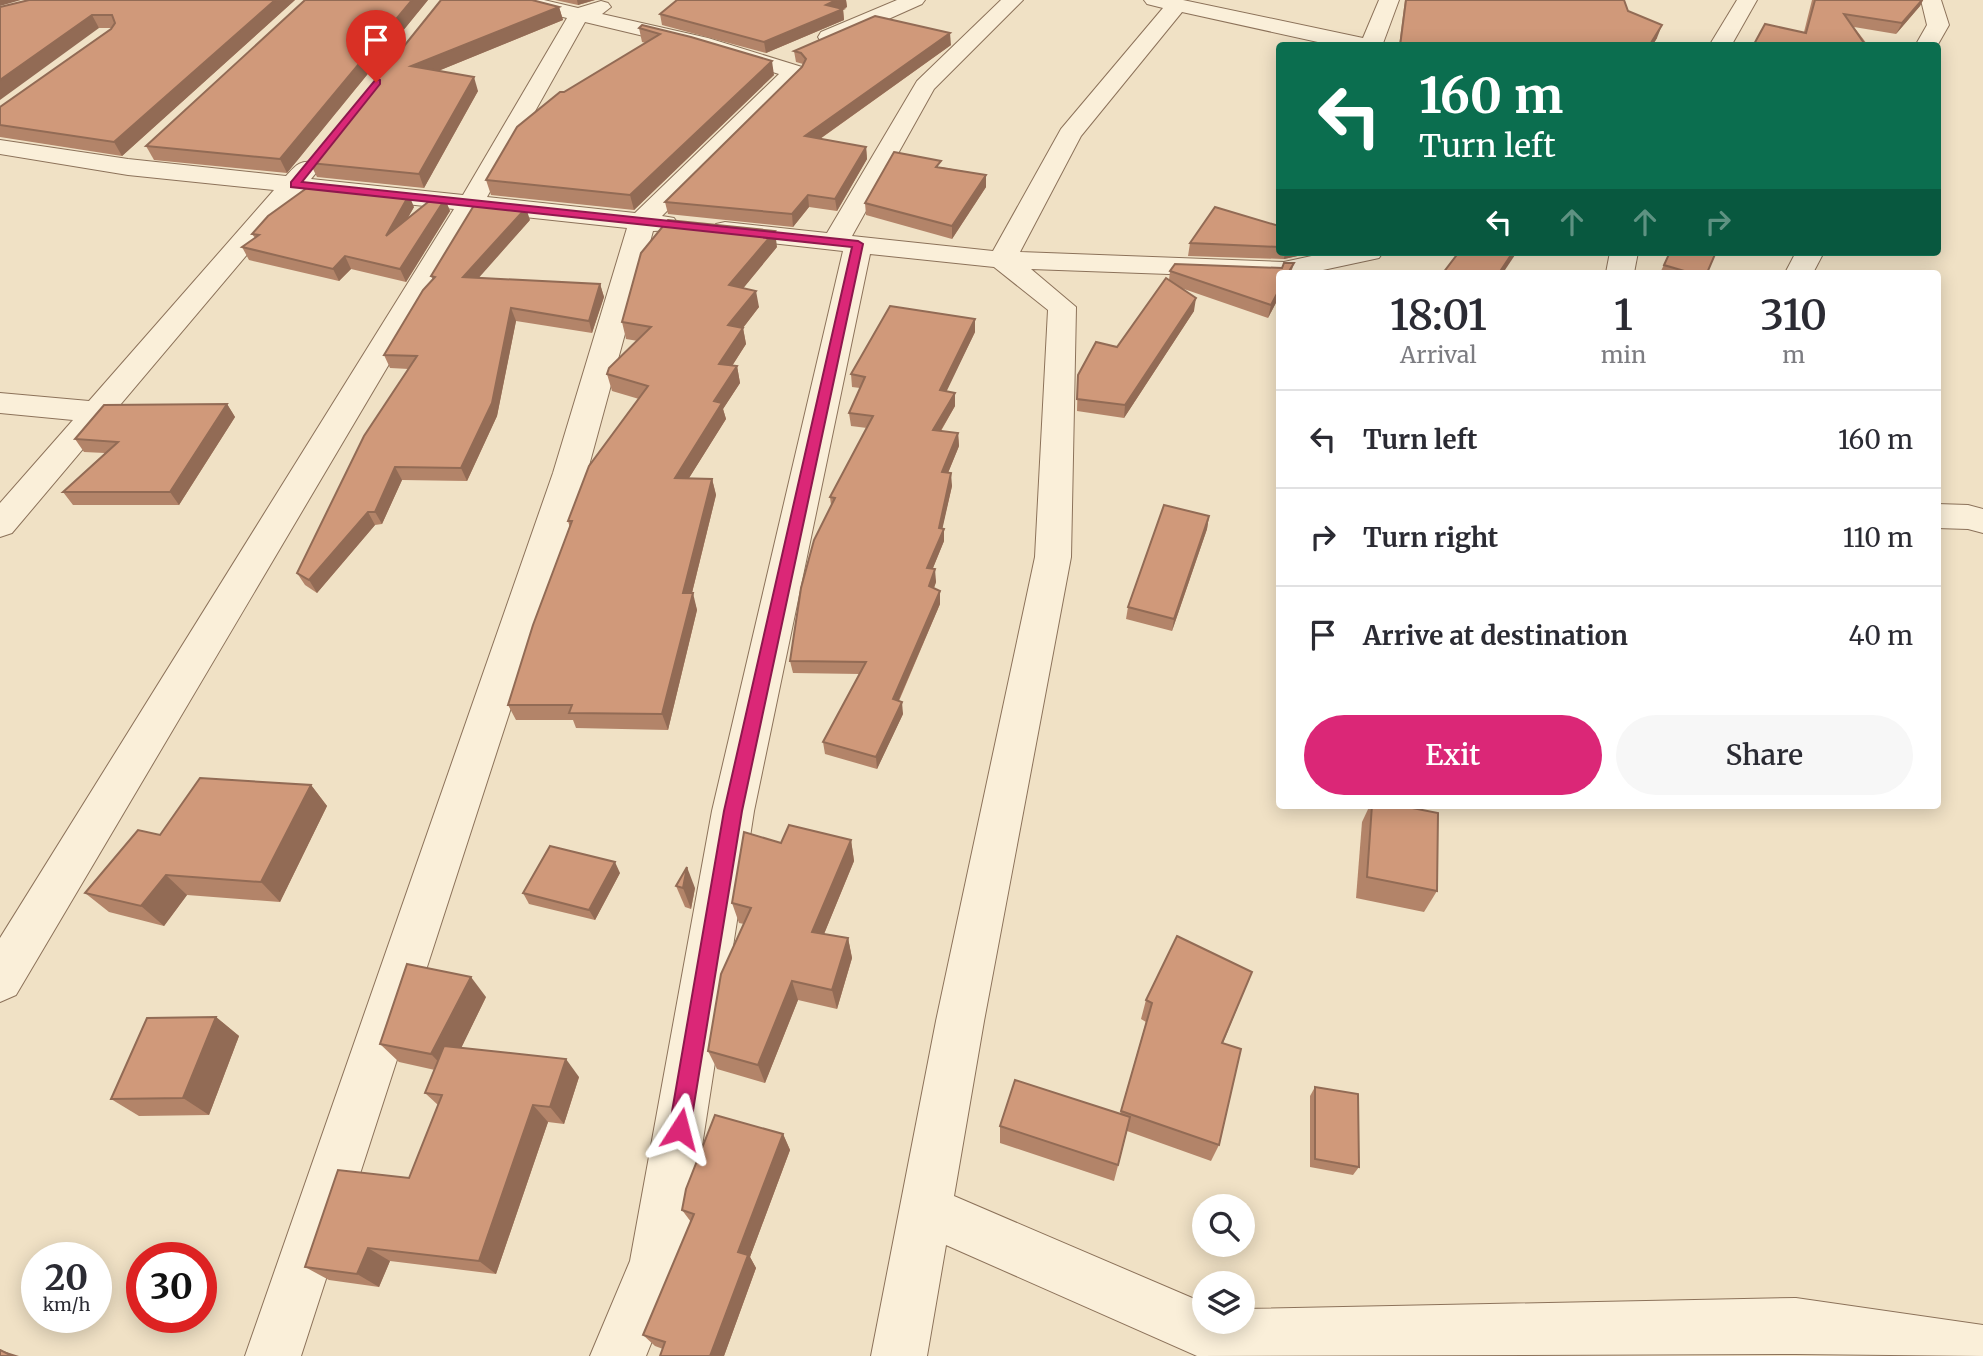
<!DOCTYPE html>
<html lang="en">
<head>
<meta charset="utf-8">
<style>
	body { margin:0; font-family:Merriweather,serif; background:#f7f7f7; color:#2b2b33; height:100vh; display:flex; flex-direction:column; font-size:26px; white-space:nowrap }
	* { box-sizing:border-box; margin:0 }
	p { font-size:23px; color:#7c7c81 }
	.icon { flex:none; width:38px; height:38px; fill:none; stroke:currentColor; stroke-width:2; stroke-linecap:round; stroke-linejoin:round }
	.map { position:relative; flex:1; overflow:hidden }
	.sheet { position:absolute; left:1276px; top:270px; width:665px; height:539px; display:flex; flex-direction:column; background:#fff; border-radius:7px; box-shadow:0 4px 18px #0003 }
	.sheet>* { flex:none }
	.top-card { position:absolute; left:1276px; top:42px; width:665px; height:214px; border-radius:7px; box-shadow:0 4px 18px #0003; background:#0b6e4f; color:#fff; overflow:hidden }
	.controls { position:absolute; left:1192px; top:1194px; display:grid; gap:14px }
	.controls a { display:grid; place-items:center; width:63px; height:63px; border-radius:50%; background:#fff; box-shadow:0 4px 18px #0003; font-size:35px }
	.speed { position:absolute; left:21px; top:1242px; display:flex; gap:14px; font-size:35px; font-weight:700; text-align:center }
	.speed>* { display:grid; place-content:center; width:91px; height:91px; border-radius:50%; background:#fff; box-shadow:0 4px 18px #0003; line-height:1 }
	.speed small { font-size:18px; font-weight:400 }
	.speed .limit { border:10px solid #d22; background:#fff; color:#111 }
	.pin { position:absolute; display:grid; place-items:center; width:60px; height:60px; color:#fff; margin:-72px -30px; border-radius:50% 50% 50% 0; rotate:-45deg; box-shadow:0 0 7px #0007 }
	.pin .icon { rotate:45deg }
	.me { position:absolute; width:77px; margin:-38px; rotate:9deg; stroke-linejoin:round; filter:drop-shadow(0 0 5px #0008) }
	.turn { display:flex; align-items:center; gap:24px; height:147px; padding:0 28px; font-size:32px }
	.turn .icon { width:91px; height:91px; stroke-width:2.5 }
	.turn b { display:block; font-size:49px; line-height:60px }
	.lanes { display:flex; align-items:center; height:66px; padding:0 28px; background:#0003; justify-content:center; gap:35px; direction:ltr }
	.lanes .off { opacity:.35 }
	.eta { display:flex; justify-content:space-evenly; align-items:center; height:119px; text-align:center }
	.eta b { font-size:42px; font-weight:600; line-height:49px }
	.cta { display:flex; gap:14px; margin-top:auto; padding:14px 28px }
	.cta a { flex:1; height:80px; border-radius:42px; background:#db2777; color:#fff; font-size:28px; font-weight:600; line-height:80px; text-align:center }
	.cta a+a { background:#f7f7f7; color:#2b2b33 }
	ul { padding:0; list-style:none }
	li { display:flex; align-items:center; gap:21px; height:98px; padding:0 28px; border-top:2px solid #e1e1e2 }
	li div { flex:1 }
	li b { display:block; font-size:26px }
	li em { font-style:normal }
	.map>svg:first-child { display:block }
</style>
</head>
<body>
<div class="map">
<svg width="1983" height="1356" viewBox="0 0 1983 1356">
	<rect width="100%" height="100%" fill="#f0e1c5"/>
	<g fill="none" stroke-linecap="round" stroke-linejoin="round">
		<g stroke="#8c725a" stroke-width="2">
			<g id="minor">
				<path d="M 507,0 L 544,0 L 578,8 L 601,1 L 608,3 L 611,7 L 602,14 L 708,38 L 802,67 L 805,72 L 662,216 L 674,218 L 678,224 L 674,230 L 653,231 L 587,473 L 301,1356 L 245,1356 L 553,473 L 627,228 L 479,212 L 16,995 L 0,1002 L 0,938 L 454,209 L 299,193 L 12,533 L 0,537 L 0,503 L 73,420 L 0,413 L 0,393 L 89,401 L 274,190 L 128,175 L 0,154 L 0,140 L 128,159 L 286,176 C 296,165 301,159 316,163 L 320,168 L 311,179 L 463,195 L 567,18 L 510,4 ZM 585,22 L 694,48 L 779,74 L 635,213 L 487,197 Z"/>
				<path d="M 897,0 L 925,0 L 922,4 L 837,42 L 821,42 L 818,37 L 821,32 Z"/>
				<path d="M 1001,0 L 1023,0 L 934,89 L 852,236 L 993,251 L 1061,129 L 1163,8 L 1147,4 L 1144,0 L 1183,0 L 1363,38 L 1379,0 L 1399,0 L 1382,46 L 1336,46 L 1182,12 L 1081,136 L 1020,252 L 1284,262 L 1330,252 L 1383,252 L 1379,258 L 1309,273 L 1279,273 L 1279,278 L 1031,269 L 1076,307 L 1071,557 L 984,1021 L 954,1196 L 1204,1303 L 1204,1321 L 1242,1321 L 1242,1309 L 1796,1298 L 1983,1325 L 1983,1356 L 1796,1354 L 1197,1356 L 946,1245 L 927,1356 L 871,1356 L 936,1021 L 1035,557 L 1048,310 L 994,267 L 870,254 L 754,811 L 684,1262 L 646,1356 L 590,1356 L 630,1261 L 712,811 L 843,251 L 725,238 L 716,236 L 712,230 L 716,224 L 725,222 L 827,233 L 917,81 Z"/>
				<path d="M 1737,0 L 1757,0 L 1731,46 L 1709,46 Z"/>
				<path d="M 1921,0 L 1941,0 L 1949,25 L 1937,46 L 1915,46 L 1927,25 Z"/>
				<path d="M 1610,252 L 1638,252 L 1634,273 L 1606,273 Z"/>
				<path d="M 1796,252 L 1824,252 L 1813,273 L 1785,273 Z"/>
				<path d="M 1937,504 L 1968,505 L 1983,509 L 1983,533 L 1968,529 L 1937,528 Z"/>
			</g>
		</g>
		<use href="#minor" fill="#faefd9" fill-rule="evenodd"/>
	</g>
	<g fill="#b38469">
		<path d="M 295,0 L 122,156 L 0,137 L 0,138 L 0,107 L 112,28 L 99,28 L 0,7 Z"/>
		<path d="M 305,0 L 428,0 L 287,173 L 154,160 L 146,146 Z"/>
		<path d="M 441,0 L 559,7 L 563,20 L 438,71 L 478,91 L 424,188 L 317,177 L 310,163 Z"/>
		<path d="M 555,0 L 595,0 L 578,5 Z"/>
		<path d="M 677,0 L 846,0 L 847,7 L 843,9 L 844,20 L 766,53 L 662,25 L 660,14 Z"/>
		<path d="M 1405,0 L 1624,0 L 1628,11 L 1657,38 L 1652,46 L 1399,46 Z"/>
		<path d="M 1812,0 L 1923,0 L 1920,6 L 1896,34 L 1854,27 L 1867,44 L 1804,32 Z"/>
		<path d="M 642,25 L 774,75 L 634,210 L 491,195 L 486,180 L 564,92 L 646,43 L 642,42 L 639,28 Z"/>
		<path d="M 951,45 L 820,139 L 866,147 L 867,159 L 837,211 L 809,207 L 793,227 L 668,214 L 665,202 L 802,67 L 803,64 L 796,62 L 794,51 Z"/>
		<path d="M 941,167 L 986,175 L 986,187 L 952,239 L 866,215 L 865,203 Z"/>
		<path d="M 445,199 L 450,211 L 406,282 L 351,269 L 339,281 L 249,260 L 242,247 L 255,238 L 252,234 L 414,207 L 408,217 Z"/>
		<path d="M 530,220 L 478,278 L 600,284 L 604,297 L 592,333 L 516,321 L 497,416 L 467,481 L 402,480 L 382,524 L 375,525 L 317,593 L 305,585 L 297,573 L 409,369 L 390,368 L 384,355 L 433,280 L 431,276 Z"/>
		<path d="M 1279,226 L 1279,252 L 1304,252 L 1302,255 L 1284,259 L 1188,256 L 1190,243 Z"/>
		<path d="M 777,247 L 743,288 L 759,307 L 743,328 L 746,344 L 732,366 L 737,366 L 740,383 L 723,409 L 726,419 L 689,478 L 712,479 L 716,495 L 692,593 L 697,610 L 668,730 L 576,728 L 573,720 L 516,720 L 508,705 L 570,528 L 568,521 L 639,399 L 612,391 L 607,374 L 638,341 L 626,339 L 622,322 Z"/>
		<path d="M 1670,252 L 1707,273 L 1660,273 Z"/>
		<path d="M 1294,263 L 1291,273 L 1279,273 L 1279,297 L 1268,318 L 1181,288 L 1194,311 L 1124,418 L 1077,411 L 1078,375 L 1117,347 L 1169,280 L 1170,271 L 1282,268 Z"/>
		<path d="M 975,319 L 975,332 L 946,391 L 955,393 L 955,406 L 941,431 L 958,433 L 959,446 L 948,473 L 952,486 L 942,528 L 944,529 L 944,541 L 933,568 L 936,582 L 934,588 L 940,591 L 940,604 L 899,701 L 903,714 L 877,769 L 825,754 L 823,742 L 860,674 L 793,673 L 790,661 L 831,505 L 830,497 L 867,428 L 851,426 L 849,413 L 860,388 L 852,387 L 851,374 Z"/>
		<path d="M 227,404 L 235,417 L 179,505 L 73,505 L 63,492 L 105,453 L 84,452 L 75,439 Z"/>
		<path d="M 1209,516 L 1207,529 L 1172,631 L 1126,619 L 1128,607 Z"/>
		<path d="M 311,785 L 327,806 L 280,902 L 187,895 L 164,926 L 109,912 L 85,893 L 160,835 Z"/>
		<path d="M 1370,805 L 1397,805 L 1437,891 L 1424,912 L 1356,898 L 1362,822 Z"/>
		<path d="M 851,840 L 854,861 L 824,934 L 848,938 L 852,958 L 837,1009 L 798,1000 L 765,1083 L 717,1069 L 708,1051 L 744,924 L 739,923 L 732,903 L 781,843 Z"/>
		<path d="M 620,873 L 595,920 L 529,904 L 523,893 Z"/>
		<path d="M 676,886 L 695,888 L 691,909 L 685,907 Z"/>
		<path d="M 1252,972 L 1223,1043 L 1219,1145 L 1211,1161 L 1127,1131 L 1114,1181 L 1000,1143 L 1000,1126 L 1120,1114 L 1146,1022 L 1141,1019 L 1146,1000 Z"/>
		<path d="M 486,997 L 461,1048 L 579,1077 L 564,1124 L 548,1122 L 496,1274 L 390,1261 L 379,1287 L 329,1280 L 305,1267 L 409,1178 L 438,1105 L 425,1093 L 435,1070 L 399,1062 L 380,1044 Z"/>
		<path d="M 216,1017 L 239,1036 L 209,1115 L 139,1116 L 111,1099 Z"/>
		<path d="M 1315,1087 L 1359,1167 L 1353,1175 L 1310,1167 L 1310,1096 Z"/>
		<path d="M 783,1134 L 790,1150 L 750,1257 L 756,1268 L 724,1356 L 660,1356 L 663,1349 L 655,1346 L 643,1335 L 691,1222 L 682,1210 Z"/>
	</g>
	<g fill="#926b55">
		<path d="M 0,0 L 21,0 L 0,6 Z"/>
		<path d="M 275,0 L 295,0 L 122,156 L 114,142 Z"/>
		<path d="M 412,0 L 428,0 L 287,173 L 280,159 Z"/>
		<path d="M 577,0 L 595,0 L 578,5 Z"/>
		<path d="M 835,0 L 846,0 L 847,7 L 843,9 L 844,20 L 766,53 L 764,42 Z"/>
		<path d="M 1922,0 L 1923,0 L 1920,6 L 1896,34 L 1902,23 Z"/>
		<path d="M 559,7 L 563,20 L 416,80 L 411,66 Z"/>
		<path d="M 92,15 L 99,28 L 0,100 L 0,80 Z"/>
		<path d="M 1662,25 L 1657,38 L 1652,46 L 1649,46 Z"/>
		<path d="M 950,33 L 951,45 L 807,148 L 805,136 Z"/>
		<path d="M 772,61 L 774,75 L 634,210 L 630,195 Z"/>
		<path d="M 474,77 L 478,91 L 424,188 L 419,174 Z"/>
		<path d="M 866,147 L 867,159 L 837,211 L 835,199 Z"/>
		<path d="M 986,175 L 986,187 L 952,239 L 952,226 Z"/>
		<path d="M 409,195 L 414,207 L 391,248 L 386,236 Z"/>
		<path d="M 808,195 L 809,207 L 793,227 L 792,214 Z"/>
		<path d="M 445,199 L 450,211 L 406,282 L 400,269 Z"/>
		<path d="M 526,208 L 530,220 L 468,290 L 463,277 Z"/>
		<path d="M 775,231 L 777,247 L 732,302 L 729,285 Z"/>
		<path d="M 1285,252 L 1304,252 L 1302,255 L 1284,259 Z"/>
		<path d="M 1513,252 L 1517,252 L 1503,273 L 1499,273 Z"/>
		<path d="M 345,256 L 351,269 L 339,281 L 333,269 Z"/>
		<path d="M 600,284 L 604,297 L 592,333 L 589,321 Z"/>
		<path d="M 1279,290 L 1279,297 L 1268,318 L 1271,305 Z"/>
		<path d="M 756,291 L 759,307 L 732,342 L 728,325 Z"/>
		<path d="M 1196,298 L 1194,311 L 1124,418 L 1125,405 Z"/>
		<path d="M 511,308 L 516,321 L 497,416 L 467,481 L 461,468 Z"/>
		<path d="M 975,319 L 975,332 L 941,403 L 940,390 Z"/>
		<path d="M 743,328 L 746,344 L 723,380 L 719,364 Z"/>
		<path d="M 737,366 L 740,383 L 723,409 L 726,419 L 679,494 L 675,478 L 714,401 Z"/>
		<path d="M 955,393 L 955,406 L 934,442 L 933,430 Z"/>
		<path d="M 227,404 L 235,417 L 179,505 L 170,492 Z"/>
		<path d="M 958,433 L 959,446 L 943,485 L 942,472 Z"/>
		<path d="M 395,467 L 402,480 L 382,524 L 375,512 Z"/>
		<path d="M 951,473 L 952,486 L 941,535 L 944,529 L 944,541 L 928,580 L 927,568 L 939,528 Z"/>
		<path d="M 712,479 L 716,495 L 688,609 L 683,593 Z"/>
		<path d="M 368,512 L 375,525 L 317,593 L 309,580 Z"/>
		<path d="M 1209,516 L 1207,529 L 1172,631 L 1174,619 Z"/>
		<path d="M 935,569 L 936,582 L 930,599 L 929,586 Z"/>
		<path d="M 940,591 L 940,604 L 894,711 L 893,699 Z"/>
		<path d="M 693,593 L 697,610 L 668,730 L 662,714 Z"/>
		<path d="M 902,702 L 903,714 L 877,769 L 876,757 Z"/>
		<path d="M 311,785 L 327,806 L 280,902 L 261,882 Z"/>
		<path d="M 851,840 L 854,861 L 817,951 L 812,932 Z"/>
		<path d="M 615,862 L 620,873 L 595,920 L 589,910 Z"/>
		<path d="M 687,867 L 695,888 L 691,909 L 683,888 Z"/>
		<path d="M 166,875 L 187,895 L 164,926 L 141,906 Z"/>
		<path d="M 848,938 L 852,958 L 837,1009 L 832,990 Z"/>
		<path d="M 471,977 L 486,997 L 449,1073 L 431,1054 Z"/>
		<path d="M 792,981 L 798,1000 L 765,1083 L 758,1065 Z"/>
		<path d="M 216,1017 L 239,1036 L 209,1115 L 183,1098 Z"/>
		<path d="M 566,1059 L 579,1077 L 564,1124 L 550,1107 Z"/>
		<path d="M 533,1105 L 548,1122 L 496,1274 L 479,1261 Z"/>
		<path d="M 783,1134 L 790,1150 L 750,1257 L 756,1268 L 724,1356 L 710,1356 L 738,1252 Z"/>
		<path d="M 368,1248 L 390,1261 L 379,1287 L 357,1274 Z"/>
		<path d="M 0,1350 L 19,1356 L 12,1356 Z"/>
	</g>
	<g fill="#d0997a" stroke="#926b55" stroke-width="2">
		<path d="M 29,0 L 275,0 L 114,142 L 0,125 L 0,107 L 111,29 L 115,23 L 112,15 L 92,15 L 0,80 L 0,7 Z"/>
		<path d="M 305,0 L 412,0 L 280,159 L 146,146 Z"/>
		<path d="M 441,0 L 532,0 L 559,7 L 411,66 L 474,77 L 419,174 L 310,163 Z"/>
		<path d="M 677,0 L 836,0 L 826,5 L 843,9 L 764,42 L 660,14 Z"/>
		<path d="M 1406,0 L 1624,0 L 1628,11 L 1662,25 L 1649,46 L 1400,46 Z"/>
		<path d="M 1815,0 L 1922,0 L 1902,23 L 1844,14 L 1866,46 L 1753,46 L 1765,24 L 1806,33 Z"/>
		<path d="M 875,16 L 950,33 L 805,136 L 866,147 L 835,199 L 808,195 L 792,214 L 665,202 L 802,67 L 806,59 L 801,53 L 794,51 Z"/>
		<path d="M 642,25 L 691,37 L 772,61 L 630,195 L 486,180 L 517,127 L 560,92 L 564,92 L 660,34 L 639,28 Z"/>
		<path d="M 894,152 L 941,161 L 936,167 L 986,175 L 952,226 L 865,203 Z"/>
		<path d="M 311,185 L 409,195 L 386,236 L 433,198 L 445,199 L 400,269 L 345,256 L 333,269 L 242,247 L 259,235 L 252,234 L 268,216 Z"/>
		<path d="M 476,202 L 526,208 L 463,277 L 600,284 L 589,321 L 511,308 L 492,403 L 461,468 L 395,467 L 375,512 L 368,512 L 309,580 L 297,573 L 364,436 L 417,356 L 384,355 L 423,290 L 435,277 L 431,276 Z"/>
		<path d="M 1215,207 L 1279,226 L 1279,247 L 1190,243 Z"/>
		<path d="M 668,220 L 775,231 L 729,285 L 756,291 L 728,325 L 743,328 L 719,364 L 737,366 L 714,401 L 722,403 L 675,478 L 712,479 L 683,593 L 693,593 L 662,714 L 569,713 L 572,705 L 508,705 L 533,625 L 572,521 L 568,521 L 589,466 L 648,386 L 607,374 L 609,368 L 651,327 L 622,322 L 641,253 Z"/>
		<path d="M 1459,252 L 1513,252 L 1499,273 L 1443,273 Z"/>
		<path d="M 1670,252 L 1716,252 L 1707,273 L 1691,273 L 1664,265 Z"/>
		<path d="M 1284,263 L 1294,263 L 1288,273 L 1279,273 L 1279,290 L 1271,305 L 1170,271 L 1175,264 L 1282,268 Z"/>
		<path d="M 1166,278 L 1196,298 L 1125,405 L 1077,399 L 1078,375 L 1096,342 L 1117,347 Z"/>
		<path d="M 890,306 L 975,319 L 940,390 L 955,393 L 933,430 L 958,433 L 942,472 L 951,473 L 939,528 L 944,529 L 927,568 L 935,569 L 929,586 L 940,591 L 893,699 L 902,702 L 876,757 L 823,742 L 866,662 L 790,661 L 801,588 L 814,540 L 835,498 L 830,497 L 873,416 L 849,413 L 865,377 L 851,374 Z"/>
		<path d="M 227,404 L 170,492 L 63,492 L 118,442 L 75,439 L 104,405 Z"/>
		<path d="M 1164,505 L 1209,516 L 1174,619 L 1128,607 Z"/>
		<path d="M 200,778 L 311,785 L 261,882 L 166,875 L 141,906 L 85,893 L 138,830 L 160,835 Z"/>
		<path d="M 1372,805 L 1397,805 L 1438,813 L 1437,891 L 1367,877 Z"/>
		<path d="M 789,825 L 851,840 L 812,932 L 848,938 L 832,990 L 792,981 L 758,1065 L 708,1051 L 721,974 L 751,908 L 732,903 L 744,832 L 781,843 Z"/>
		<path d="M 550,846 L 615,862 L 589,910 L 523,893 Z"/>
		<path d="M 687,867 L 683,888 L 676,886 Z"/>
		<path d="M 1177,936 L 1252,972 L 1222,1043 L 1241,1049 L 1219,1145 L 1121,1111 L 1152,1003 L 1146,1000 Z"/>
		<path d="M 407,964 L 471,977 L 431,1054 L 380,1044 Z"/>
		<path d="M 216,1017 L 183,1098 L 111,1099 L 147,1018 Z"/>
		<path d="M 444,1046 L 566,1059 L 550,1107 L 533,1105 L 479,1261 L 368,1248 L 357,1274 L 305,1267 L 338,1170 L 409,1178 L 442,1095 L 425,1093 Z"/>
		<path d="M 1015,1080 L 1130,1117 L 1118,1165 L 1000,1126 Z"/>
		<path d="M 1315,1087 L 1358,1094 L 1359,1167 L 1315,1159 Z"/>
		<path d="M 715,1115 L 783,1134 L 738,1252 L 748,1255 L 710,1356 L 660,1356 L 665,1342 L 643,1335 L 694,1214 L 682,1210 L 686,1189 Z"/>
		<path d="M 0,1350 L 12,1356 L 0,1356 Z"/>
	</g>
	<path fill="#db2777" stroke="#8e194d" stroke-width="2" d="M 376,79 L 380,80 L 380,84 L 302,182 L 858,241 L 863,244 L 742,811 L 690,1129 L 687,1137 L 680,1140 L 672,1137 L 669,1129 L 724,811 L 852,247 L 291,187 L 291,182 Z"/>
</svg>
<div class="controls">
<a><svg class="icon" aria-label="search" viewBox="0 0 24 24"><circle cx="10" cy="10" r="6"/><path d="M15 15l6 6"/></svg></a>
<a><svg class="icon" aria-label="layers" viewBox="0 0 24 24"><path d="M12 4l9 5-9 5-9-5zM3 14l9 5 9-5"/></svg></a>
</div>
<div class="speed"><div>20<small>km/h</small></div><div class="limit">30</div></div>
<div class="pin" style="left:376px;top:82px;background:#d93025"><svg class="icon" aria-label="arrive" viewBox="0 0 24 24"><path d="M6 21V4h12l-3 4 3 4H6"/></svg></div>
<svg class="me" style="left:680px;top:1129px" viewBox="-20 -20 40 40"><path d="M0-17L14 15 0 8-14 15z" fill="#db2777" stroke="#fff" stroke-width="4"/></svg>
<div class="top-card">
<div class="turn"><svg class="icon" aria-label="left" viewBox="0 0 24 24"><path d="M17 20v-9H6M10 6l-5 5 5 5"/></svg><div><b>160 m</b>Turn left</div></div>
<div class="lanes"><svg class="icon" aria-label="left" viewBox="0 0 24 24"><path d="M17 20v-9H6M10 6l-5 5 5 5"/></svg><svg class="icon off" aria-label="ahead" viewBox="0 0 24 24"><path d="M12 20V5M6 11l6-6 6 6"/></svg><svg class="icon off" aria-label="ahead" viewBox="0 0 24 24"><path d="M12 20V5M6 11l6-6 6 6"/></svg><svg class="icon off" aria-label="right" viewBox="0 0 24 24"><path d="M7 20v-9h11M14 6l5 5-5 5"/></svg></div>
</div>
<section class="sheet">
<div class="eta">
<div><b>18:01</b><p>Arrival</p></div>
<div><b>1</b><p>min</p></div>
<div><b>310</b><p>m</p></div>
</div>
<ul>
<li><svg class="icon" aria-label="left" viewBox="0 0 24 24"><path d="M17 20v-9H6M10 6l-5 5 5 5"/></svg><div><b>Turn left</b></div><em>160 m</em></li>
<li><svg class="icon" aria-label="right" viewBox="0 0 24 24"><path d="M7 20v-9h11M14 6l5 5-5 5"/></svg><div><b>Turn right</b></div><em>110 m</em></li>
<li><svg class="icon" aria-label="arrive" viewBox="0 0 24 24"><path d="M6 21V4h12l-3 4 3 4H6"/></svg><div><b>Arrive at destination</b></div><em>40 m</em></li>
</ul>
<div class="cta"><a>Exit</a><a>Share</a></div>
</section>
</div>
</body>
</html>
